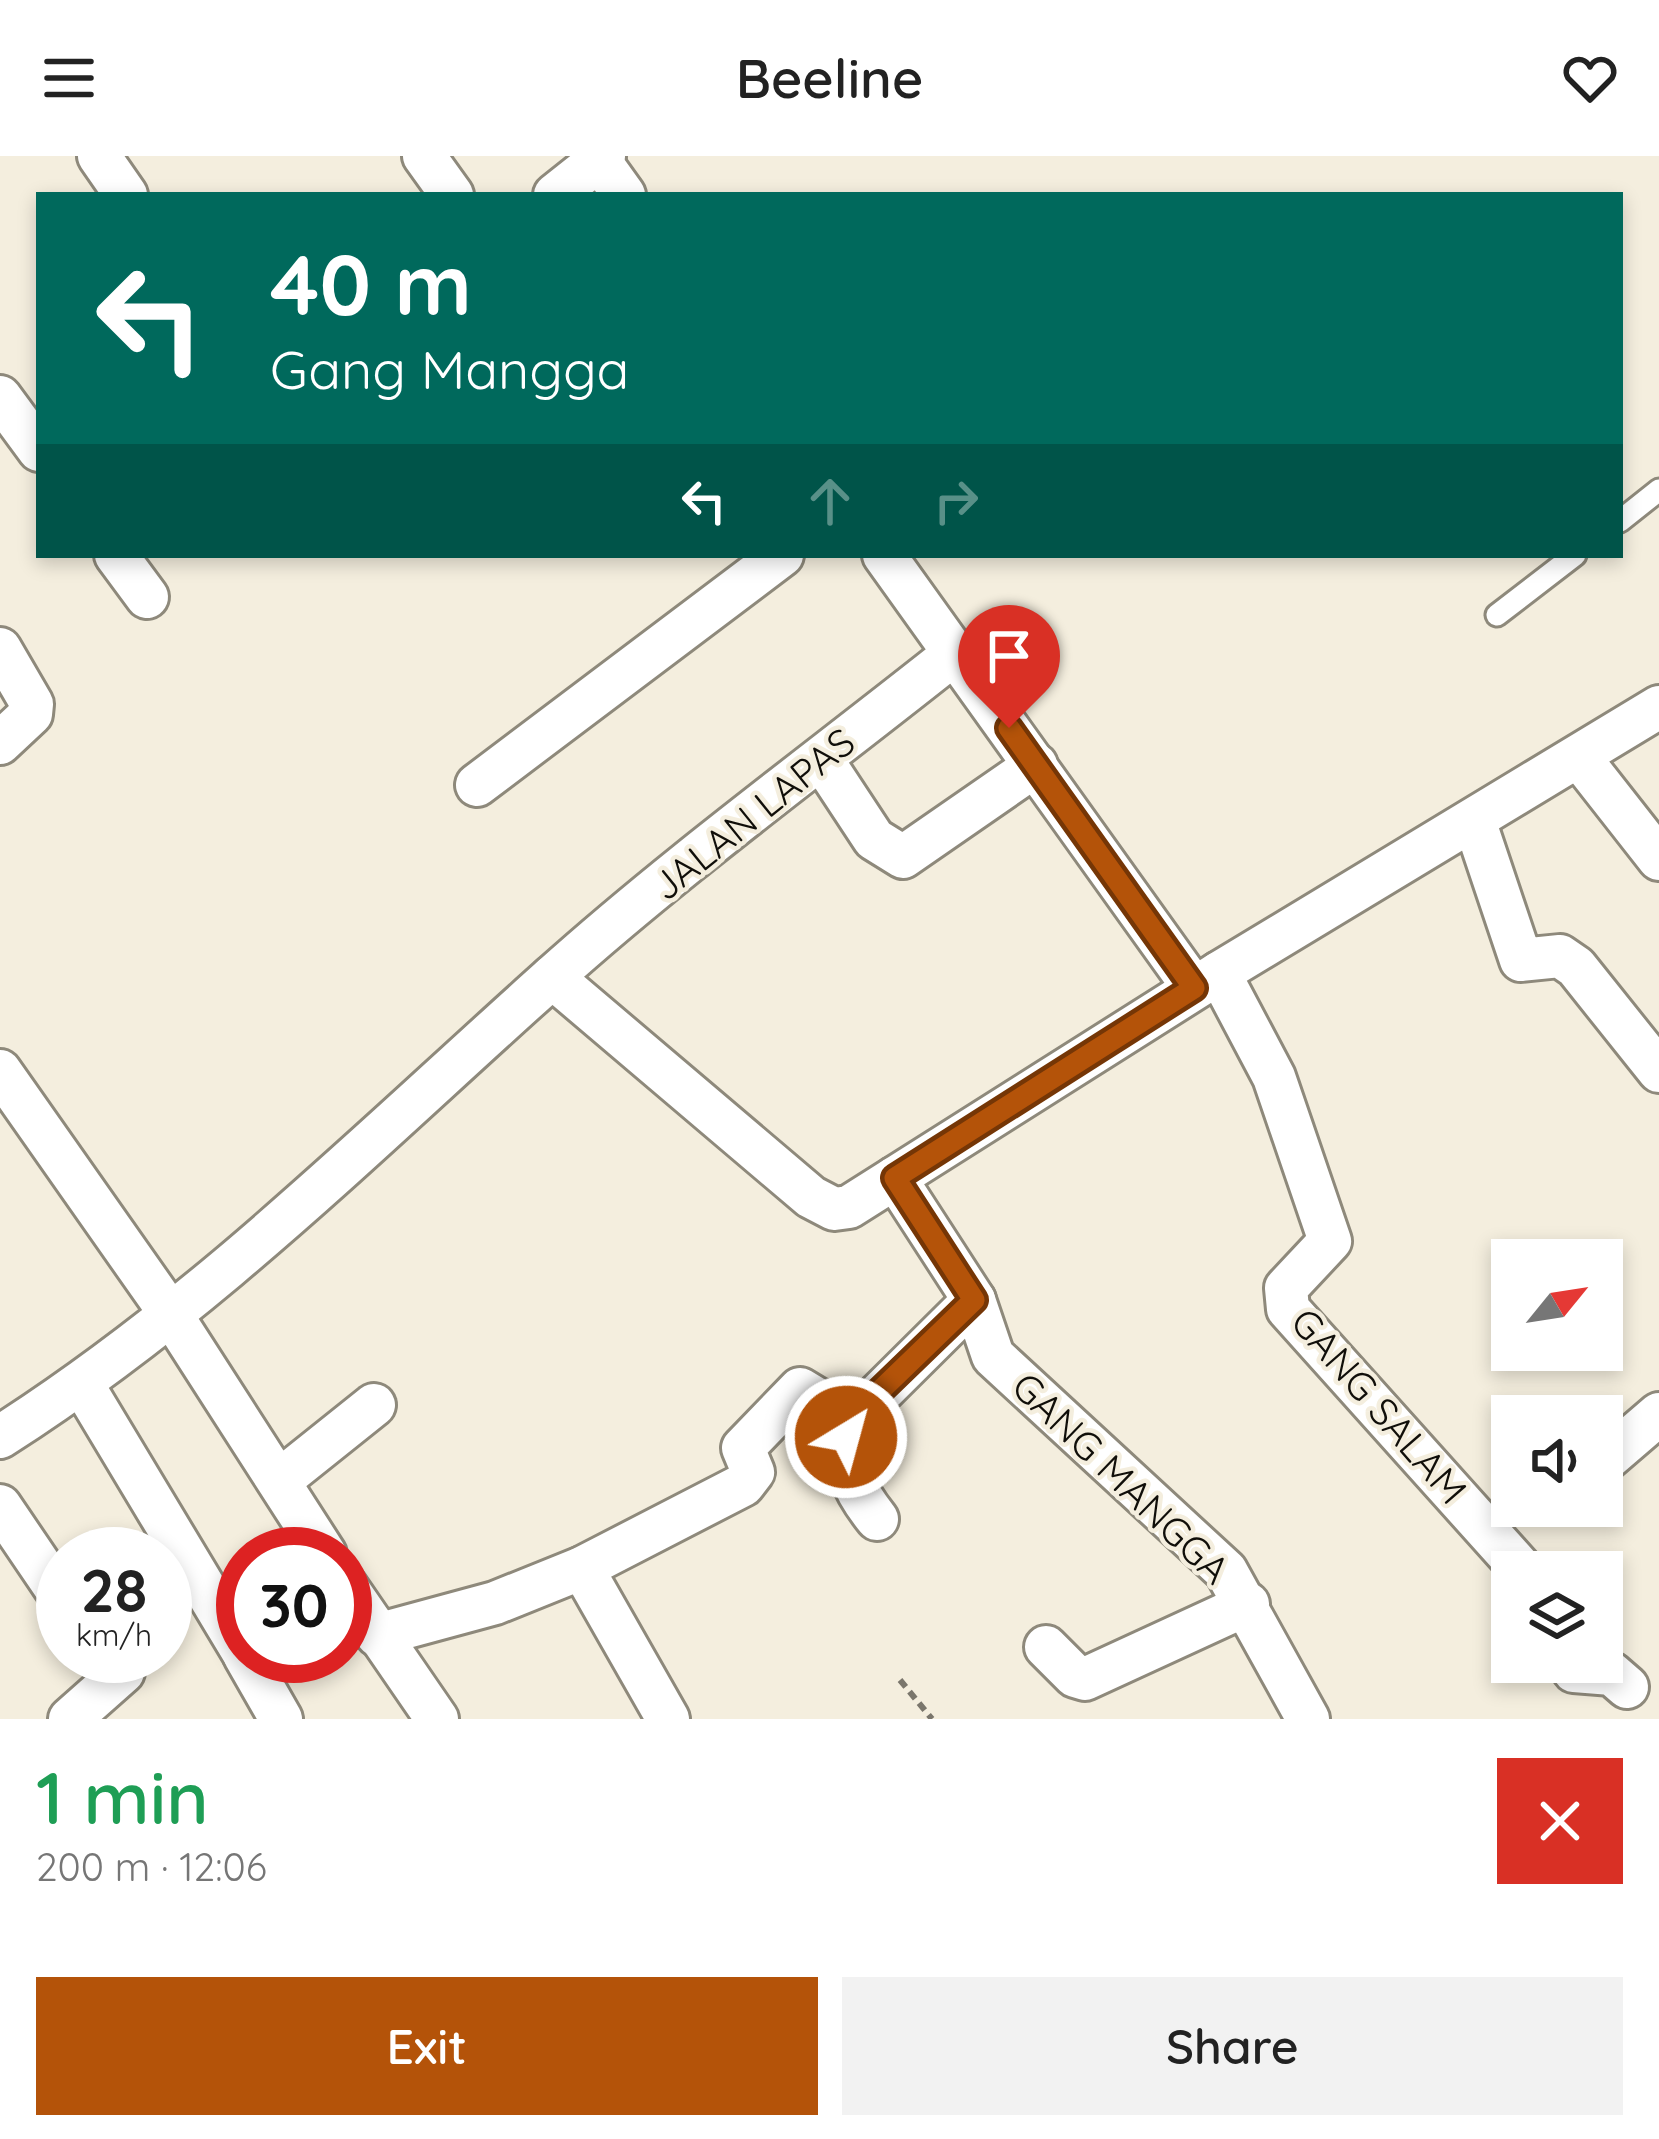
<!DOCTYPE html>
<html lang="en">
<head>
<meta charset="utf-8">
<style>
	body { margin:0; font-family:Quicksand,sans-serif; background:#f2f2f2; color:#222; height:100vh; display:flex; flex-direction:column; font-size:45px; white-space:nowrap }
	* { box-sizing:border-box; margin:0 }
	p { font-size:39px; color:#767676 }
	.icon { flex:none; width:66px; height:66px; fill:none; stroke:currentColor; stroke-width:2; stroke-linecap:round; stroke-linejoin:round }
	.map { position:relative; height:1563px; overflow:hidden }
	.panel { display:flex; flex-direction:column; background:#fff; flex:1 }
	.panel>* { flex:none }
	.top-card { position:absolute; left:36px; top:36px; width:1587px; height:366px; border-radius:0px; box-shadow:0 6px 18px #0003; background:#00695c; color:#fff; overflow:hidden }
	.needle { width:78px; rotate:60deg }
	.controls { position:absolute; left:1491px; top:1083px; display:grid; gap:24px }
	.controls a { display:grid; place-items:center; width:132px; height:132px; border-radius:0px; background:#fff; box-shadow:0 6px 18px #0003; font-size:60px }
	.speed { position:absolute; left:36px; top:1371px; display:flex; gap:24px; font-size:60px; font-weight:700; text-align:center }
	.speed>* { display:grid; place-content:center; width:156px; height:156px; border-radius:50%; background:#fff; box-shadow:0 6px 18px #0003; line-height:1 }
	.speed small { font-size:30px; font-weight:400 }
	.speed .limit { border:18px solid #d22; background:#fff; color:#111 }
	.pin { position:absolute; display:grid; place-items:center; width:102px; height:102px; color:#fff; margin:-123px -51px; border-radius:50% 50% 50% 0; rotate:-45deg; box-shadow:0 0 12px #0007 }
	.pin .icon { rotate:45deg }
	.me { position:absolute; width:132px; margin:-66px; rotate:37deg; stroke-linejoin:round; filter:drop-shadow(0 0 9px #0008) }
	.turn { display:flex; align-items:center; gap:42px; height:252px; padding:0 36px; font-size:54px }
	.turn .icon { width:156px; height:156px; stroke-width:2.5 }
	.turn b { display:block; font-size:84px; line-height:102px }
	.lanes { display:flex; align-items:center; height:114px; padding:0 36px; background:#0003; justify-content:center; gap:60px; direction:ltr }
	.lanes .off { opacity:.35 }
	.round { display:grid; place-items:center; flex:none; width:126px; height:126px; border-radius:0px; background:#f2f2f2 }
	.summary { display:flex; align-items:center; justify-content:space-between; height:204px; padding:0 36px }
	h1 { font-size:72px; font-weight:600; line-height:90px; color:#1e9e55 }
	.button { display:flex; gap:24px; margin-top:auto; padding:24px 36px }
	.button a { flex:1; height:138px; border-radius:0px; background:#b45309; color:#fff; font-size:48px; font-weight:600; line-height:138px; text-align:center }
	.button a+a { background:#f2f2f2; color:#222 }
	header { display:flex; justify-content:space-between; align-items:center; height:156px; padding:0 36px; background:#fff; font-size:54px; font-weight:600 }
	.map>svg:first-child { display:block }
</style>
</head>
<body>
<header><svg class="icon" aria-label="menu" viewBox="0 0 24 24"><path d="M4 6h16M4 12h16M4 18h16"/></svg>Beeline<svg class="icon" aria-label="heart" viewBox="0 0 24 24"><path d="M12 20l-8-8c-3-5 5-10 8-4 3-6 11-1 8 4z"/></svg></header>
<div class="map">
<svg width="1659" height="1563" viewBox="0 0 1659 1563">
	<rect width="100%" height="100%" fill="#f4eede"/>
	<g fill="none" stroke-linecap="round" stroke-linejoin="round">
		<g stroke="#8e897b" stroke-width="27">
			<g id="lane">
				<path d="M 1620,365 L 1659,334"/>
				<path d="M 1497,459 L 1575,399"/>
			</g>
		</g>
		<g stroke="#8e897b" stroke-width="48">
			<g id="street">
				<path d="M 99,0 L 126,39"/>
				<path d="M 424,0 L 452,39"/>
				<path d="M 599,4 L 624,39"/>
				<path d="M 555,39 L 604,0"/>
				<path d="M 0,241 L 39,294"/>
				<path d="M 116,399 L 147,441"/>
				<path d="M 884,399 L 1194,832"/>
				<path d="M 0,493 L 32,548 L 31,558 L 0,587"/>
				<path d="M 1579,601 L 1659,703"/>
				<path d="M 822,604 L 874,683 L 903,701 L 1036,609"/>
				<path d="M 477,629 L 782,399"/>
				<path d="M 1474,664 L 1521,804 L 1560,800 L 1576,811 L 1659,915"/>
				<path d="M 1219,817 L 1274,921 L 1330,1085 L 1286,1132 L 1288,1153 L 1524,1416"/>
				<path d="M 552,821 L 811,1041 L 834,1053 L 849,1051 L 1219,817 L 1659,551"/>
				<path d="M 0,915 L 172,1160 L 325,1398"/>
				<path d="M 895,1022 L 974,1144 L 993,1200 L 1226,1415 L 1308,1563"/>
				<path d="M 82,1228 L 243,1496"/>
				<path d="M 0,1281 C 204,1151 372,982 551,822 C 679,707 821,604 955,497"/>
				<path d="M 1602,1307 L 1659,1258"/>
				<path d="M 279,1325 L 374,1249"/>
				<path d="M 0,1350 L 63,1443"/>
				<path d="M 877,1363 C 853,1333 841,1308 849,1268 L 974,1144"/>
				<path d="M 582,1412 L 668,1563"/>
				<path d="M 345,1429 L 437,1563"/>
				<path d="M 377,1479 L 495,1447 L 582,1412 L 743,1329 L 753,1316 L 743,1292 L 800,1233 L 851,1264"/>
				<path d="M 1046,1491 L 1075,1520 L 1085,1523 L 1248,1448"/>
				<path d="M 245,1500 L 281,1563"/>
				<path d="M 1568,1506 L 1574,1515 L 1612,1518 L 1627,1531"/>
				<path d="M 70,1563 L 123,1516 L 108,1500"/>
			</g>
		</g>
		<path stroke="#7a766c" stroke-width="6" stroke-dasharray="9 6" stroke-linecap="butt" d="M 900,1524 L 932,1563"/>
		<use href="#lane" stroke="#fff" stroke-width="21"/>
		<use href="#street" stroke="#fff" stroke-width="42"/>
	</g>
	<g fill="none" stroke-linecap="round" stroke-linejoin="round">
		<g stroke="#753606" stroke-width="30">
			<path id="route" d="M 846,1281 L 858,1256 L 974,1144 L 895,1022 L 1194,832 L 1009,572"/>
		</g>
		<use href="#route" stroke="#b45309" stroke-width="21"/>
	</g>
	<g text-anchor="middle" stroke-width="9" stroke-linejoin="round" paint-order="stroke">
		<g font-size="39" fill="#100e09" stroke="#f4eede">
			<text transform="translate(753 658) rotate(-39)" y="14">JALAN LAPAS</text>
			<text transform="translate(1379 1250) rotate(49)" y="14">GANG SALAM</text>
			<text transform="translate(1121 1322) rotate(44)" y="14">GANG MANGGA</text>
		</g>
	</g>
</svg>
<div class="controls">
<a><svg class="needle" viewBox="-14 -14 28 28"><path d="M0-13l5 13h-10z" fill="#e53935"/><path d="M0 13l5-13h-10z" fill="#767676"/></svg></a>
<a><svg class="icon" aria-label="sound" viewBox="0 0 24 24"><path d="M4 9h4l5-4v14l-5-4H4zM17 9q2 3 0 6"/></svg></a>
<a><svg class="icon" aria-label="layers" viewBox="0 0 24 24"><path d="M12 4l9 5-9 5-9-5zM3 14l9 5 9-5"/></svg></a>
</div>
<div class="speed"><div>28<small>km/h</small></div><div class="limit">30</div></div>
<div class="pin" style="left:1009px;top:572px;background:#d93025"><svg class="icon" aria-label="arrive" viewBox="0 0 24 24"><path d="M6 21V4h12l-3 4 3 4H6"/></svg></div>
<svg class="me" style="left:846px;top:1281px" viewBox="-20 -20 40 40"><circle r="17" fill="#b45309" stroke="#fff" stroke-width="3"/><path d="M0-11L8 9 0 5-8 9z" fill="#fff"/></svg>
<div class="top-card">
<div class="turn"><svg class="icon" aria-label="left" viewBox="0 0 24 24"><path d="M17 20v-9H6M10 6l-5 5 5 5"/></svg><div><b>40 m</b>Gang Mangga</div></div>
<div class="lanes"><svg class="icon" aria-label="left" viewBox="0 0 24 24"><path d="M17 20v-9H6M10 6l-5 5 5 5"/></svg><svg class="icon off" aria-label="ahead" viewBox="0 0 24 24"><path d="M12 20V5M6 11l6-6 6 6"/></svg><svg class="icon off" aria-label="right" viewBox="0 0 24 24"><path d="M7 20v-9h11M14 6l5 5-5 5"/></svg></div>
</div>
</div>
<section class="panel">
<div class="summary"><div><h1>1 min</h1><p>200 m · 12:06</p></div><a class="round" style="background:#d93025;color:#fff"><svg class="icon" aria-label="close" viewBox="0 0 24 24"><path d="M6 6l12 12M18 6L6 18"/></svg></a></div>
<div class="button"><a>Exit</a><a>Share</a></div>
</section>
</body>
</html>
